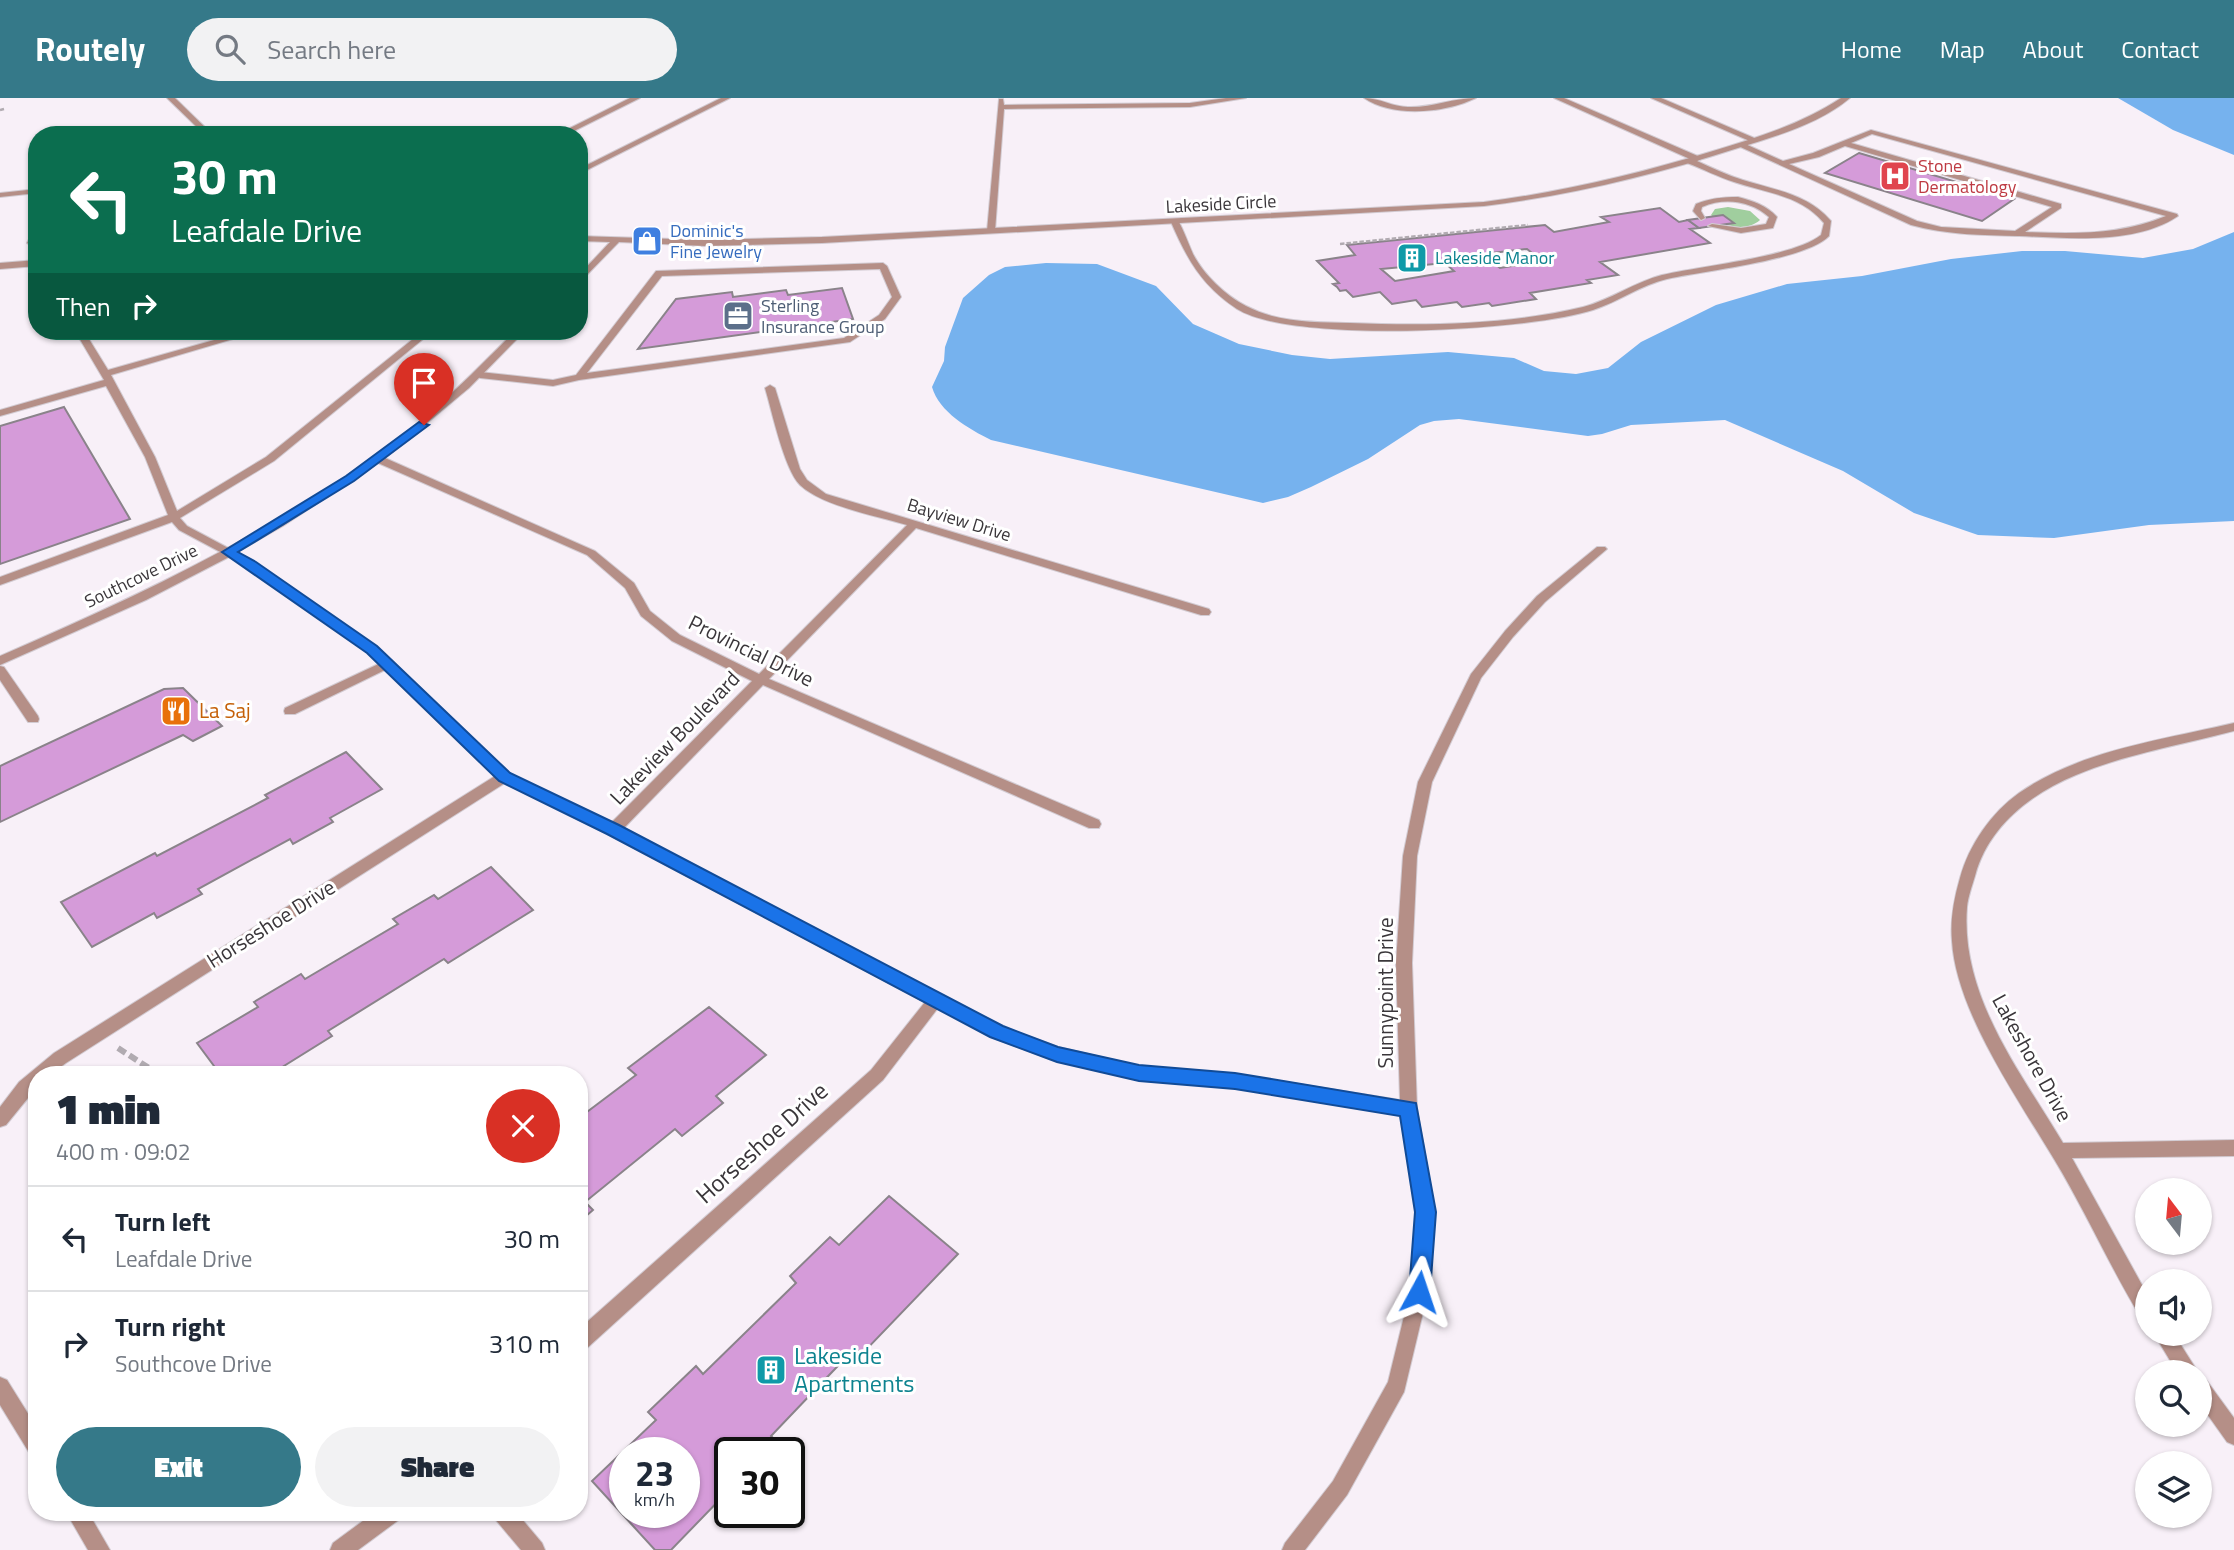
<!DOCTYPE html>
<html lang="en">
<head>
<meta charset="utf-8">
<style>
	body { margin:0; font-family:"Titillium Web",sans-serif; background:#f2f2f3; color:#1f2937; height:100vh; display:flex; flex-direction:column; font-size:26px; white-space:nowrap }
	* { box-sizing:border-box; margin:0 }
	p { font-size:23px; color:#747a83 }
	.icon { flex:none; width:38px; height:38px; fill:none; stroke:currentColor; stroke-width:2; stroke-linecap:round; stroke-linejoin:round }
	.map { position:relative; flex:1; overflow:hidden }
	.side { position:absolute; left:28px; top:968px; width:560px; height:455px; display:flex; flex-direction:column; background:#fff; border-radius:28px; box-shadow:0 2px 5px #0004 }
	.side>* { flex:none }
	.guide { position:absolute; left:28px; top:28px; width:560px; height:214px; border-radius:28px; box-shadow:0 2px 5px #0004; background:#0b6e4f; color:#fff; overflow:hidden }
	.needle { width:46px; rotate:344deg }
	.controls { position:absolute; left:2135px; top:1080px; display:grid; gap:14px }
	.controls a { display:grid; place-items:center; width:77px; height:77px; border-radius:50%; background:#fff; box-shadow:0 2px 5px #0004; font-size:35px }
	.speed { position:absolute; left:609px; top:1339px; display:flex; gap:14px; font-size:35px; font-weight:700; text-align:center }
	.speed>* { display:grid; place-content:center; width:91px; height:91px; border-radius:50%; background:#fff; box-shadow:0 2px 5px #0004; line-height:1 }
	.speed small { font-size:18px; font-weight:400 }
	.speed .limit { border:4px solid #111; border-radius:10px; background:#fff; color:#111 }
	.pin { position:absolute; display:grid; place-items:center; width:60px; height:60px; color:#fff; margin:-72px -30px; border-radius:50% 50% 50% 0; rotate:-45deg; box-shadow:0 0 7px #0007 }
	.pin .icon { rotate:45deg }
	.me { position:absolute; width:77px; margin:-38px; rotate:5deg; stroke-linejoin:round; filter:drop-shadow(0 0 5px #0008) }
	.turn { display:flex; align-items:center; gap:24px; height:147px; padding:0 28px; font-size:32px }
	.turn .icon { width:91px; height:91px; stroke-width:2.5 }
	.turn b { display:block; font-size:49px; line-height:60px }
	.then { display:flex; align-items:center; height:66px; padding:0 28px; background:#0003; gap:14px; font-size:26px }
	.round { display:grid; place-items:center; flex:none; width:74px; height:74px; border-radius:37px; background:#f2f2f3 }
	.overview { display:flex; align-items:center; justify-content:space-between; height:119px; padding:0 28px }
	h1 { font-size:42px; font-weight:800; line-height:52px }
	.button { display:flex; gap:14px; margin-top:auto; padding:14px 28px }
	.button a { flex:1; height:80px; border-radius:42px; background:#357989; color:#fff; font-size:28px; font-weight:800; line-height:80px; text-align:center }
	.button a+a { background:#f2f2f3; color:#1f2937 }
	ul { padding:0; list-style:none }
	li { display:flex; align-items:center; gap:21px; height:105px; padding:0 28px; border-top:2px solid #e0e1e3 }
	li div { flex:1 }
	li b { display:block; font-size:26px }
	li em { font-style:normal }
	header { display:flex; align-items:center; gap:42px; box-sizing:border-box; height:98px; padding:0 35px; background:#357989; color:#fff }
	header strong { font-size:33px }
	nav { display:flex; gap:38px; margin-inline-start:auto; font-size:24px }
	.search { width:490px; height:63px; background:#f2f2f3; display:flex; align-items:center; gap:18px; box-sizing:border-box; padding:0 24px; border-radius:38px; color:#747a83; font-size:26px }
	.map>svg:first-child { display:block }
</style>
</head>
<body>
<header>
<strong>Routely</strong>
<div class="search"><svg class="icon" aria-label="search" viewBox="0 0 24 24"><circle cx="10" cy="10" r="6"/><path d="M15 15l6 6"/></svg>Search here</div>
<nav><a>Home</a><a>Map</a><a>About</a><a>Contact</a></nav>
</header>
<div class="map">
<svg width="2234" height="1452" viewBox="0 0 2234 1452">
	<rect width="100%" height="100%" fill="#f8f0f8"/>
	<path fill="#a0ce9e" d="M 1728,109 L 1750,113 L 1760,122 C 1747,134 1722,129 1711,117 L 1715,111 Z"/>
	<g fill="#76b2ee">
		<path d="M 2118,0 L 2234,0 L 2234,57 L 2173,32 Z"/>
		<path d="M 2234,134 L 2234,423 L 2149,427 L 2054,440 L 1978,437 L 1914,415 L 1843,373 L 1725,322 L 1631,327 L 1602,336 L 1588,338 L 1459,321 L 1434,323 L 1420,327 L 1368,361 L 1311,389 L 1288,399 L 1263,405 L 991,342 C 969,331 939,314 932,289 L 944,263 L 945,249 L 963,200 L 989,177 L 1005,169 L 1046,165 L 1097,166 L 1156,188 L 1193,226 L 1239,246 L 1292,257 L 1330,261 L 1448,254 L 1514,260 L 1544,273 L 1576,276 L 1608,270 L 1641,244 L 1716,207 L 1787,186 L 1862,178 L 1951,161 L 2022,153 L 2065,153 L 2143,160 L 2193,151 Z"/>
	</g>
	<g fill="#d59bd9" stroke="#8a838a" stroke-width="2" fill-rule="evenodd">
		<path d="M 1859,55 L 2014,101 L 1982,123 L 1825,75 Z"/>
		<path d="M 1660,110 L 1679,124 L 1688,122 L 1699,130 L 1690,131 L 1710,145 L 1600,164 L 1618,177 L 1587,182 L 1591,185 L 1530,195 L 1536,201 L 1492,208 L 1489,205 L 1462,209 L 1457,204 L 1422,209 L 1416,202 L 1392,206 L 1380,194 L 1353,199 L 1346,192 L 1340,193 L 1337,189 L 1333,186 L 1339,185 L 1317,163 L 1355,157 L 1347,147 L 1545,127 L 1554,134 L 1609,124 L 1601,119 ZM 1527,151 L 1542,163 L 1500,170 L 1483,156 ZM 1445,165 L 1454,173 L 1395,183 L 1381,171 Z"/>
		<path d="M 1723,117 L 1734,125 L 1699,130 L 1688,122 Z"/>
		<path d="M 842,190 L 853,221 L 638,251 L 676,201 L 732,194 L 733,199 L 786,192 L 788,197 Z"/>
		<path d="M 64,309 L 130,421 L 0,466 L 0,328 Z"/>
		<path d="M 183,590 L 222,628 L 193,643 L 183,637 L 0,724 L 0,668 L 164,591 Z"/>
		<path d="M 346,654 L 382,691 L 330,720 L 333,724 L 293,746 L 290,741 L 198,791 L 202,796 L 157,820 L 154,815 L 92,849 L 61,804 L 155,755 L 157,758 L 268,700 L 265,697 Z"/>
		<path d="M 491,769 L 533,812 L 448,865 L 444,861 L 328,933 L 332,938 L 271,976 L 220,976 L 197,945 L 258,909 L 254,904 L 301,876 L 305,881 L 398,826 L 393,821 L 434,797 L 438,801 Z"/>
		<path d="M 709,909 L 766,957 L 716,998 L 723,1005 L 682,1038 L 675,1031 L 585,1104 L 593,1112 L 579,1124 L 579,1020 L 636,977 L 628,970 Z"/>
		<path d="M 889,1098 L 958,1156 L 862,1256 L 855,1250 L 771,1338 L 776,1343 L 765,1354 L 730,1354 L 730,1391 L 671,1452 L 655,1452 L 592,1383 L 656,1322 L 648,1314 L 696,1268 L 703,1276 L 796,1185 L 790,1178 L 830,1139 L 839,1147 ZM 625,1354 L 684,1354 L 684,1414 L 625,1414 Z"/>
	</g>
	<g fill="none" stroke-linecap="round" stroke-linejoin="round">
		<g stroke="#d2cbd2" stroke-width="2">
			<g id="lane">
				<path d="M 630,0 L 640,0 L 566,37 L 556,37 Z"/>
				<path d="M 721,0 L 730,0 L 579,76 L 579,71 Z"/>
				<path d="M 1226,0 L 1246,0 L 1190,9 L 1004,11 L 995,133 L 991,135 L 987,133 L 999,1 L 1003,1 L 1004,7 L 1190,5 Z"/>
				<path d="M 1364,0 C 1380,0 1393,9 1408,9 C 1431,10 1453,0 1476,0 C 1446,15 1393,20 1364,0 Z"/>
				<path d="M 1554,0 L 1564,0 L 1700,59 L 1701,61 L 1697,63 C 1712,70 1727,77 1743,82 C 1775,92 1808,96 1831,123 L 1829,138 C 1806,162 1704,173 1667,181 C 1641,187 1618,204 1593,212 C 1529,233 1293,246 1237,211 C 1202,188 1187,161 1171,124 L 1178,122 C 1184,133 1188,145 1193,156 C 1204,177 1225,197 1246,208 C 1278,225 1314,224 1350,225 C 1427,228 1508,227 1583,209 C 1610,202 1635,184 1662,177 C 1700,168 1794,159 1821,137 L 1824,125 C 1801,97 1766,95 1734,84 C 1718,79 1703,71 1687,65 L 1687,61 L 1690,61 Z"/>
				<path d="M 1651,0 L 1661,0 L 1759,42 L 1752,44 Z"/>
				<path d="M 1871,32 L 2177,116 L 2178,118 C 2136,147 2067,140 2019,138 C 1982,137 1947,137 1911,127 L 1736,47 L 1743,45 L 1783,63 L 1813,55 ZM 1872,36 L 2166,118 C 2120,137 2075,136 2025,134 L 2061,110 L 2061,106 L 1851,45 ZM 1845,48 L 2052,109 L 2015,133 L 1941,129 L 1917,123 L 1789,66 L 1819,59 Z"/>
				<path d="M 1738,99 C 1753,103 1766,107 1777,119 L 1773,130 L 1741,135 L 1708,128 L 1712,126 L 1741,130 L 1766,126 L 1769,119 C 1751,103 1725,99 1702,109 L 1701,113 L 1705,120 L 1701,122 L 1693,113 L 1696,106 C 1710,100 1723,99 1738,99 Z"/>
				<path d="M 34,132 L 37,132 L 37,150 L 27,145 Z"/>
				<path d="M 37,162 L 37,168 L 0,171 L 0,165 Z"/>
				<path d="M 883,165 L 887,168 L 901,199 L 885,221 L 850,244 L 579,282 L 553,288 L 480,280 L 475,277 L 480,274 L 553,282 L 576,277 L 656,173 ZM 880,171 L 892,199 L 879,217 L 844,240 L 587,275 L 662,178 Z"/>
				<path d="M 75,233 L 84,233 L 108,272 L 246,233 L 260,233 L 111,277 L 155,359 L 177,413 L 266,359 L 423,233 L 433,233 L 274,363 L 180,420 L 187,428 L 232,452 L 232,456 L 224,456 L 179,432 L 172,424 L 0,487 L 0,479 L 168,417 L 145,359 L 106,288 L 0,318 L 0,312 L 104,282 Z"/>
				<path d="M 387,562 L 391,563 L 393,566 L 391,569 L 295,616 L 285,616 L 284,613 L 285,610 Z"/>
				<path d="M 0,568 L 4,569 L 38,618 L 39,621 L 38,624 L 28,624 L 0,582 Z"/>
			</g>
		</g>
		<g stroke="#d2cbd2" stroke-width="2">
			<g id="street">
				<path d="M 167,0 L 175,0 L 213,37 L 205,37 Z"/>
				<path d="M 1841,0 L 1850,0 C 1819,26 1776,38 1738,50 C 1655,77 1571,97 1484,108 L 822,145 L 705,148 L 619,144 L 579,185 L 579,177 L 610,144 L 579,143 L 579,138 L 705,142 L 822,139 L 1484,104 C 1562,94 1638,76 1713,53 C 1758,39 1802,26 1841,0 Z"/>
				<path d="M 37,91 L 37,95 L 0,99 L 0,95 Z"/>
				<path d="M 515,233 L 525,233 L 469,290 L 385,360 L 595,453 L 634,485 L 650,513 L 680,537 L 759,576 L 907,427 C 877,418 822,408 800,387 C 784,371 772,313 765,290 L 770,287 L 775,290 L 800,371 L 807,382 L 826,396 L 1209,511 L 1211,514 L 1209,517 L 1201,517 L 916,430 L 769,581 L 1099,722 L 1101,726 L 1099,730 L 1089,730 L 763,587 L 623,731 L 1003,929 L 1058,949 L 1139,968 L 1235,976 L 1400,1002 L 1396,865 L 1403,758 L 1418,684 L 1471,576 L 1505,533 L 1537,498 L 1597,449 L 1605,449 L 1607,451 L 1545,504 L 1513,539 L 1481,580 L 1432,684 L 1417,758 L 1412,865 L 1417,1011 L 1435,1114 L 1428,1194 L 1404,1294 L 1347,1397 L 1305,1452 L 1282,1452 L 1285,1445 L 1333,1383 L 1388,1284 L 1410,1194 L 1417,1114 L 1402,1017 L 1235,990 L 1139,982 L 1051,961 L 991,939 L 938,910 L 883,982 L 586,1251 L 579,1253 L 579,1231 L 871,972 L 925,904 L 608,736 L 505,685 L 66,965 L 51,976 L 37,976 L 37,989 L 6,1027 L 0,1029 L 0,1009 L 19,984 L 54,955 L 495,678 L 368,555 L 248,469 L 229,459 L 146,502 L 0,567 L 0,558 C 141,497 280,432 403,337 C 443,306 479,269 515,233 ZM 378,365 L 587,457 L 625,490 L 641,518 L 672,543 L 752,583 L 611,725 L 509,676 L 376,549 L 256,465 L 237,454 L 283,428 Z"/>
				<path d="M 2234,625 L 2234,633 C 2181,647 2126,656 2076,677 C 2030,696 1988,729 1975,778 C 1972,788 1968,799 1967,809 C 1960,898 2020,973 2063,1045 L 2234,1042 L 2234,1058 L 2072,1060 L 2147,1196 L 2147,1221 L 2140,1218 C 2109,1167 2085,1112 2054,1061 C 2018,1001 1956,913 1952,843 C 1950,821 1954,801 1960,780 C 1969,747 1991,715 2019,695 C 2081,652 2162,642 2234,625 Z"/>
				<path d="M 2154,1236 L 2174,1236 L 2198,1274 L 2177,1274 Z"/>
				<path d="M 0,1279 L 7,1282 L 37,1330 L 37,1359 L 30,1356 L 0,1307 Z"/>
				<path d="M 2200,1280 L 2207,1283 L 2234,1320 L 2234,1347 L 2227,1344 L 2200,1306 Z"/>
				<path d="M 66,1414 L 88,1414 L 110,1452 L 88,1452 Z"/>
				<path d="M 375,1414 L 403,1414 L 400,1421 L 358,1452 L 330,1452 L 333,1445 Z"/>
				<path d="M 492,1414 L 516,1414 L 542,1445 L 545,1452 L 521,1452 L 495,1421 Z"/>
			</g>
		</g>
		<g stroke="#b1abb1" stroke-width="2.5" stroke-dasharray="4.5 2" stroke-linecap="butt">
			<path d="M 0,12 L 4,11"/>
			<path d="M 1340,146 L 1528,127"/>
		</g>
		<path stroke="#b1abb1" stroke-width="6" stroke-dasharray="9 4.5" stroke-linecap="butt" d="M 118,950 L 158,976"/>
		<use href="#lane" fill="#b58f87" fill-rule="evenodd"/>
		<use href="#street" fill="#b58f87" fill-rule="evenodd"/>
	</g>
	<path fill="#1a73e8" stroke="#114b97" stroke-width="2" d="M 419,324 L 429,327 L 354,383 L 238,454 L 256,464 L 377,548 L 510,675 L 619,727 L 1003,928 L 1058,949 L 1139,967 L 1235,975 L 1416,1005 L 1436,1114 L 1430,1194 L 1427,1201 L 1419,1204 L 1412,1201 L 1409,1194 L 1415,1114 L 1400,1018 L 1235,991 L 1139,983 L 1057,964 L 990,939 L 607,736 L 499,683 L 367,555 L 222,454 L 346,378 Z"/>
	<defs>
		<g id="hospital-square" transform="scale(1.575)"><rect x="-9" y="-9" width="18" height="18" rx="4" fill="#e0444e" stroke="#fff"/><path d="M-5-5h3v3.5h4V-5h3V5h-3V1.5h-4V5h-3Z" fill="#fff"/></g>
		<g id="shop-square" transform="scale(1.575)"><rect x="-9" y="-9" width="18" height="18" rx="4" fill="#3f7fe0" stroke="#fff"/><path d="M-5-2.5h2.3a2.7 3.5 0 0 1 5.4 0H5L5.5 6h-11ZM-1.5-2.5h3a1.5 2.3 0 0 0-3 0Z" fill="#fff"/></g>
		<g id="building-square" transform="scale(1.575)"><rect x="-9" y="-9" width="18" height="18" rx="4" fill="#0f9aa8" stroke="#fff"/><path d="M-4-6H4V6H1V3H-1V6H-4ZM-2.5-4.3h1.7v1.8h-1.7ZM.8-4.3h1.7v1.8H.8ZM-2.5-1h1.7V.8h-1.7ZM.8-1h1.7V.8H.8Z" fill="#fff"/></g>
		<g id="office-square" transform="scale(1.575)"><rect x="-9" y="-9" width="18" height="18" rx="4" fill="#5c6f8a" stroke="#fff"/><path d="M-6-3h4V-5.5h4V-3h4V5H-6ZM-1-4.5V-3h2v-1.5ZM-6 0V1H6V0Z" fill="#fff"/></g>
		<g id="restaurant-square" transform="scale(1.575)"><rect x="-9" y="-9" width="18" height="18" rx="4" fill="#e8710a" stroke="#fff"/><path d="M-5-6h1v4h1v-4h1v4h1v-4h1v5L-1.5 .5V6h-2V.5L-5-1ZM5-6V6H3V1.5H1.5Q1.5-4 5-6Z" fill="#fff"/></g>
	</defs>
	<g fill-rule="evenodd">
		<use href="#hospital-square" x="1895" y="78"/>
		<use href="#shop-square" x="647" y="143"/>
		<use href="#building-square" x="1412" y="160"/>
		<use href="#office-square" x="738" y="218"/>
		<use href="#restaurant-square" x="176" y="613"/>
		<use href="#building-square" x="771" y="1272"/>
	</g>
	<g text-anchor="middle" stroke-width="6" stroke-linejoin="round" paint-order="stroke">
		<g font-size="18" fill="#be3a42" stroke="#fff" text-anchor="start">
			<text x="1918" y="74">Stone<tspan x="1918" dy="21">Dermatology</tspan></text>
		</g>
		<g font-size="18" fill="#3a363a" stroke="#fff">
			<text transform="translate(1221 106) rotate(-3)" y="6">Lakeside Circle</text>
			<text transform="translate(959 422) rotate(17)" y="6">Bayview Drive</text>
			<text transform="translate(141 478) rotate(-26)" y="6">Southcove Drive</text>
		</g>
		<g font-size="18" fill="#366cbe" stroke="#fff" text-anchor="start">
			<text x="670" y="139">Dominic's<tspan x="670" dy="21">Fine Jewelry</tspan></text>
		</g>
		<g font-size="18" fill="#0d838f" stroke="#fff" text-anchor="start">
			<text x="1435" y="166">Lakeside Manor</text>
		</g>
		<g font-size="18" fill="#4e5e75" stroke="#fff" text-anchor="start">
			<text x="761" y="214">Sterling<tspan x="761" dy="21">Insurance Group</tspan></text>
		</g>
		<g font-size="21" fill="#3a363a" stroke="#fff">
			<text transform="translate(751 553) rotate(26)" y="7">Provincial Drive</text>
			<text transform="translate(675 640) rotate(-46)" y="7">Lakeview Boulevard</text>
			<text transform="translate(271 826) rotate(-32)" y="7">Horseshoe Drive</text>
			<text transform="translate(1386 895) rotate(-90)" y="7">Sunnypoint Drive</text>
			<text transform="translate(2032 960) rotate(61)" y="7">Lakeshore Drive</text>
		</g>
		<g font-size="21" fill="#c56008" stroke="#fff" text-anchor="start">
			<text x="199" y="620">La Saj</text>
		</g>
		<g font-size="24" fill="#3a363a" stroke="#fff">
			<text transform="translate(762 1045) rotate(-42)" y="8">Horseshoe Drive</text>
		</g>
		<g font-size="24" fill="#0d838f" stroke="#fff" text-anchor="start">
			<text x="794" y="1266">Lakeside<tspan x="794" dy="28">Apartments</tspan></text>
		</g>
	</g>
</svg>
<div class="controls">
<a><svg class="needle" viewBox="-14 -14 28 28"><path d="M0-13l5 13h-10z" fill="#e53935"/><path d="M0 13l5-13h-10z" fill="#747a83"/></svg></a>
<a><svg class="icon" aria-label="sound" viewBox="0 0 24 24"><path d="M4 9h4l5-4v14l-5-4H4zM17 9q2 3 0 6"/></svg></a>
<a><svg class="icon" aria-label="search" viewBox="0 0 24 24"><circle cx="10" cy="10" r="6"/><path d="M15 15l6 6"/></svg></a>
<a><svg class="icon" aria-label="layers" viewBox="0 0 24 24"><path d="M12 4l9 5-9 5-9-5zM3 14l9 5 9-5"/></svg></a>
</div>
<div class="speed"><div>23<small>km/h</small></div><div class="limit">30</div></div>
<div class="pin" style="left:424px;top:327px;background:#d93025"><svg class="icon" aria-label="arrive" viewBox="0 0 24 24"><path d="M6 21V4h12l-3 4 3 4H6"/></svg></div>
<svg class="me" style="left:1419px;top:1194px" viewBox="-20 -20 40 40"><path d="M0-17L14 15 0 8-14 15z" fill="#1a73e8" stroke="#fff" stroke-width="4"/></svg>
<div class="guide">
<div class="turn"><svg class="icon" aria-label="left" viewBox="0 0 24 24"><path d="M17 20v-9H6M10 6l-5 5 5 5"/></svg><div><b>30 m</b>Leafdale Drive</div></div>
<div class="then">Then<svg class="icon" aria-label="right" viewBox="0 0 24 24"><path d="M7 20v-9h11M14 6l5 5-5 5"/></svg></div>
</div>
<section class="side">
<div class="overview"><div><h1>1 min</h1><p>400 m · 09:02</p></div><a class="round" style="background:#d93025;color:#fff"><svg class="icon" aria-label="close" viewBox="0 0 24 24"><path d="M6 6l12 12M18 6L6 18"/></svg></a></div>
<ul>
<li><svg class="icon" aria-label="left" viewBox="0 0 24 24"><path d="M17 20v-9H6M10 6l-5 5 5 5"/></svg><div><b>Turn left</b><p>Leafdale Drive</p></div><em>30 m</em></li>
<li><svg class="icon" aria-label="right" viewBox="0 0 24 24"><path d="M7 20v-9h11M14 6l5 5-5 5"/></svg><div><b>Turn right</b><p>Southcove Drive</p></div><em>310 m</em></li>
</ul>
<div class="button"><a>Exit</a><a>Share</a></div>
</section>
</div>
</body>
</html>
